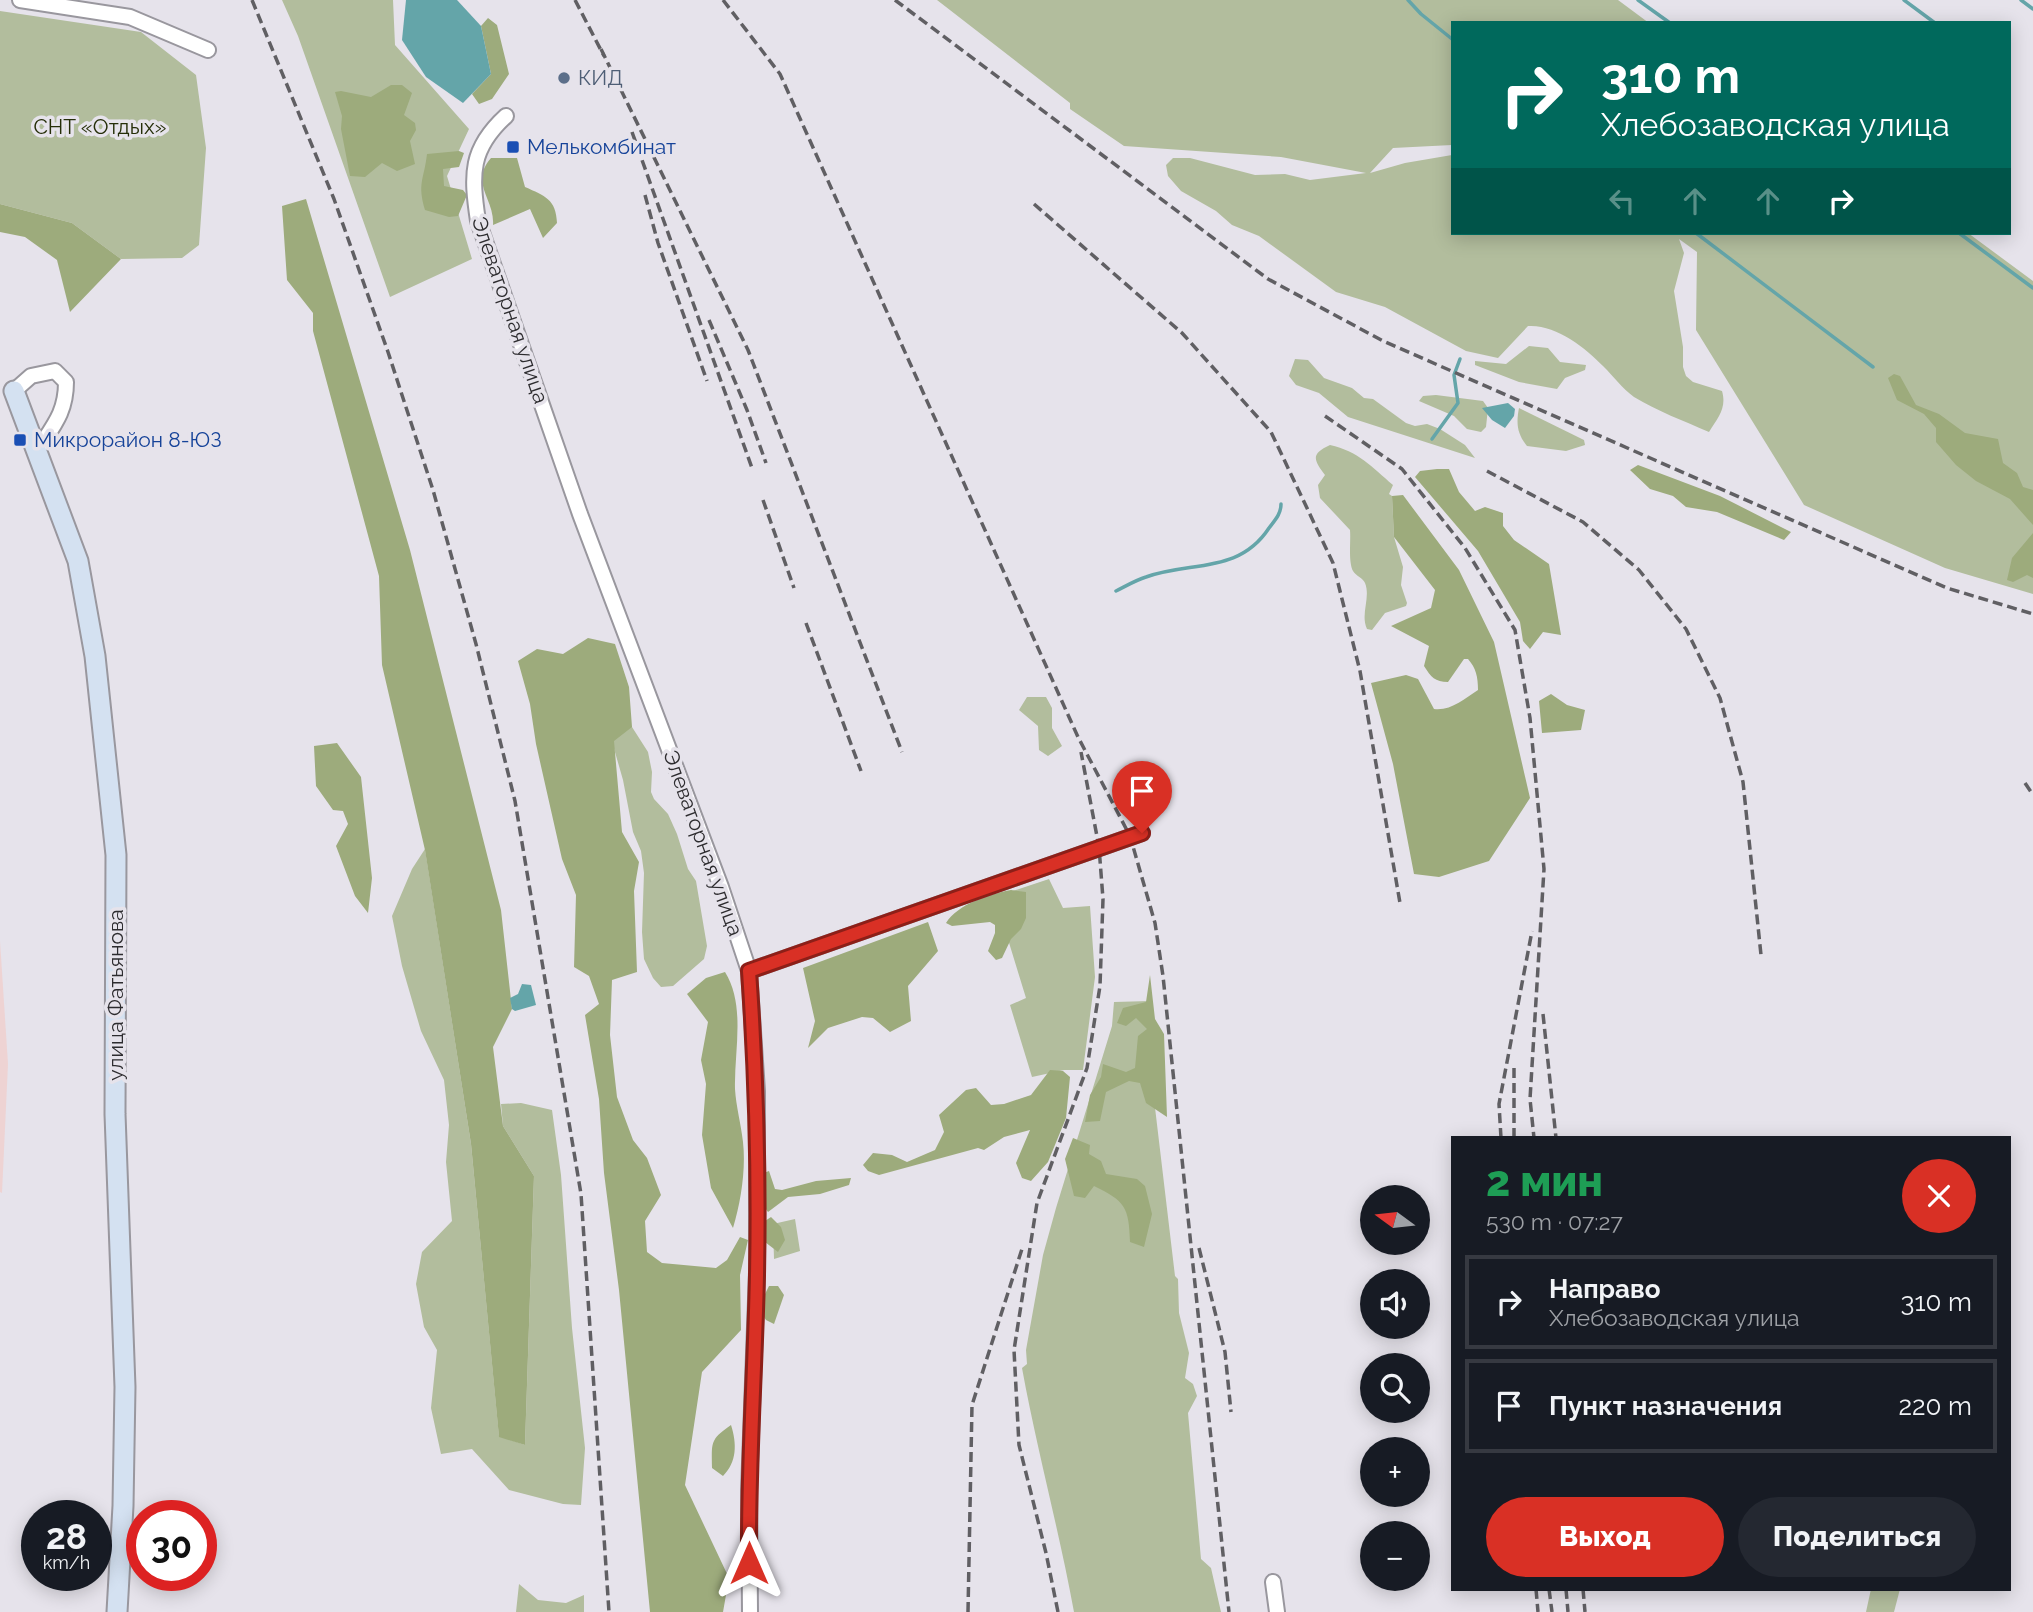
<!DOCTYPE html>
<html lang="ru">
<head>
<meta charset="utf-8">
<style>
	body { margin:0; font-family:Raleway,sans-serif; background:#242831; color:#f1f3f6; height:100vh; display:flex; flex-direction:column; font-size:26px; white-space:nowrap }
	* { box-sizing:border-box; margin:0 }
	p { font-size:23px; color:#9ea1a6 }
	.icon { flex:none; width:38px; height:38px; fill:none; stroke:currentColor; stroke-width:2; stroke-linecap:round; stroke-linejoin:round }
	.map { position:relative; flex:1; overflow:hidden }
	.sheet { position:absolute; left:1451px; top:1136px; width:560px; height:455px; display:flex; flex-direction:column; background:#171b24; border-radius:0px; box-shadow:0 4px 18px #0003 }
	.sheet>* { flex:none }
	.top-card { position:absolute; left:1451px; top:21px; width:560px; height:214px; border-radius:0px; box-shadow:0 4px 18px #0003; background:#00695c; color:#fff; overflow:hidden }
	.needle { width:46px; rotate:285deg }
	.fabs { position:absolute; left:1360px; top:1185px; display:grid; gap:14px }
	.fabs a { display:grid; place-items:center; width:70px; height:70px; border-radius:50%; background:#171b24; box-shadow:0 4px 18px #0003; font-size:35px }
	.speed { position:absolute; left:21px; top:1500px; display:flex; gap:14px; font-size:35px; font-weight:700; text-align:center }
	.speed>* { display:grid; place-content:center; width:91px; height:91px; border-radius:50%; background:#171b24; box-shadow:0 4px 18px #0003; line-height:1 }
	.speed small { font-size:18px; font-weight:400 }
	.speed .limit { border:10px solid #d22; background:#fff; color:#111 }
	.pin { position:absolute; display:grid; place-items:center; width:60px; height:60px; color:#fff; margin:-72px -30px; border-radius:50% 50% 50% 0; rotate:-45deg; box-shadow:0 0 7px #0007 }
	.pin .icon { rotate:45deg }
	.me { position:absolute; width:77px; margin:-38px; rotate:0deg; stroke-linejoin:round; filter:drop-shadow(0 0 5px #0008) }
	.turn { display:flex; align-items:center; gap:24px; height:147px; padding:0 35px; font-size:32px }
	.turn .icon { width:91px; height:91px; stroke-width:2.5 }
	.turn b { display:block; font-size:49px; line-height:60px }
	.lanes { display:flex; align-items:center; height:66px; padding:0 35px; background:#0003; justify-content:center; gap:35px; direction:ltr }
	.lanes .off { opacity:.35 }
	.round { display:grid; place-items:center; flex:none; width:74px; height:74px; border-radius:37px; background:#242831 }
	.summary { display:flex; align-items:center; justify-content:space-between; height:119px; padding:0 35px }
	h1 { font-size:42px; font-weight:800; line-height:52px; color:#1e9e55 }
	.action { display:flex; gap:14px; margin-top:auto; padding:14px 35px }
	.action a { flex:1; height:80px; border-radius:42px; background:#d93025; color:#fff; font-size:28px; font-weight:800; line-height:80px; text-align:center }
	.action a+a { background:#242831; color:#f1f3f6 }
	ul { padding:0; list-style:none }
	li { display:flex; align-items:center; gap:21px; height:94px; margin:0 14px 10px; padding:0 21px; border:4px solid #363941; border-radius:0px }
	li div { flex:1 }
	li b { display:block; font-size:26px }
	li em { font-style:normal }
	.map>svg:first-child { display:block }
</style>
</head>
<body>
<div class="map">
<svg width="2033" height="1612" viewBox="0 0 2033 1612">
	<rect width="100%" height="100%" fill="#e6e3eb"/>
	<path fill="#eed3d3" d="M 0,941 L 8,1064 L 2,1193 L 0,1192 Z"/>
	<g fill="#b2bd9d">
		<path d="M 282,0 L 393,0 L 395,45 L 469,129 L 447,176 L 472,259 L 390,297 L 298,36 Z"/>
		<path d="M 937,0 L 1618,0 L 1649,23 L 1452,23 L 1452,145 L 1393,148 L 1370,173 L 1405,163 L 1452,155 L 1452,233 L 1968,233 L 2033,281 L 2033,594 L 1945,568 L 1804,505 L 1696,330 L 1697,252 L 1679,239 L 1684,253 L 1674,291 L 1683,347 L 1683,367 L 1686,376 L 1693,382 L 1722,391 C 1727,408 1718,418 1709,432 C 1684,421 1657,411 1634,397 C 1622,388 1614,377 1603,366 C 1585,347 1555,324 1528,326 L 1498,358 L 1466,351 L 1385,307 L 1336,292 L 1259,236 L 1232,225 L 1216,211 L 1181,191 L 1168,176 L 1166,165 L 1173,158 L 1190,158 L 1255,175 L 1285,174 L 1310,180 L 1366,173 L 1281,157 L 1124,146 L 1070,109 L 1070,103 Z"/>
		<path d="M 0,11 L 141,32 L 196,75 L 206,148 L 199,245 L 182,258 L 121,259 L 72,223 L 0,204 Z"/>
		<path d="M 1529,346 L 1548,348 L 1560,362 L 1586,365 L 1585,370 L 1565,378 L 1557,389 L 1519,382 L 1475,365 L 1475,361 L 1506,364 Z"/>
		<path d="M 1295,359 L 1308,360 L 1324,378 L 1352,388 L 1364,398 L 1373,399 L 1406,423 L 1415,426 L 1427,424 L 1440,429 L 1465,445 L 1475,458 L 1348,417 L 1319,393 L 1296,385 L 1289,376 Z"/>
		<path d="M 1436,395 L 1483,401 L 1488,408 L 1486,427 L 1481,432 L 1467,429 L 1454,416 L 1419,401 L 1423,396 Z"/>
		<path d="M 1519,408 L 1584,440 L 1585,445 L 1566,451 L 1527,446 C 1517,434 1516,423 1519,408 Z"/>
		<path d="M 1330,445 C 1358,451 1372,467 1393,485 L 1389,494 L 1392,496 L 1394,537 L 1403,567 L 1401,585 L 1407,603 L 1406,606 L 1385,613 L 1372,630 L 1367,629 C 1360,614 1371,598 1365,583 C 1363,578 1356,576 1353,571 C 1348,561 1351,541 1350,530 L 1320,498 L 1318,485 L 1325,475 C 1313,459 1311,454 1330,445 Z"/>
		<path d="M 1027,697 L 1046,697 L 1052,708 L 1052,728 L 1062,746 L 1048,756 L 1039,750 L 1038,726 L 1019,710 Z"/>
		<path d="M 609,700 L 632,727 L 648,752 L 652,772 L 651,792 L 654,799 L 668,814 L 677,834 L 688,869 L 696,881 L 707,946 L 704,959 L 673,986 L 661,987 L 653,978 L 644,959 L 642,932 L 644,873 L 641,851 L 633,832 L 623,780 L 609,731 Z"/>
		<path d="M 425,849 L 471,1144 L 499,1436 L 525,1445 L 534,1176 L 503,1126 L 501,1104 L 521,1103 L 552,1110 L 561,1175 L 572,1328 L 585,1448 L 581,1505 L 563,1504 L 509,1490 L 472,1449 L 441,1454 L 431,1408 L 437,1350 L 424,1327 L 416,1284 L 422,1252 L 452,1221 L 446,1162 L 449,1125 L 444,1080 L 421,1031 L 402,966 L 392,916 L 412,869 Z"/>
		<path d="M 1049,879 L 1063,908 L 1090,906 L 1095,977 L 1083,1070 L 1064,1070 L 1032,1077 L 1010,1005 L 1026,998 L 995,897 Z"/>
		<path d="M 1150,1001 L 1149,1057 L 1175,1276 L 1178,1279 L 1179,1313 L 1189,1353 L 1185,1378 L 1193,1384 L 1197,1396 L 1188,1413 L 1201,1559 L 1211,1568 L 1221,1612 L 1074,1612 C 1059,1530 1037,1450 1022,1368 L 1027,1364 L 1026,1350 L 1043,1255 L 1056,1208 L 1112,1026 L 1114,1002 Z"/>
		<path d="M 795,1219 L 800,1251 L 774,1259 L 773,1224 Z"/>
		<path d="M 519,1584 L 538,1600 L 566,1603 L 584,1595 L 584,1612 L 516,1612 Z"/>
		<path d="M 1871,1589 L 1900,1589 L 1894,1612 L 1866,1612 Z"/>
	</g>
	<g fill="#9dab7c">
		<path d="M 488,18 L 497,25 L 509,74 L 492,99 L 479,104 L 472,94 L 491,74 L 481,26 Z"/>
		<path d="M 391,85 L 402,85 L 412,93 L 404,115 L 415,123 L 416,130 L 410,141 L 415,164 L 397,171 L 382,163 L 365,177 L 350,176 L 341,129 L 342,116 L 335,92 L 341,91 L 371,97 Z"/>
		<path d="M 459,151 L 464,153 L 459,167 L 443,169 L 444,186 L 463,190 L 467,195 L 458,216 L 449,217 L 425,210 C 417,183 424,180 427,154 Z"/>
		<path d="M 491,158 L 517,158 L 525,187 C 545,196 556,199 557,223 L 543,238 L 530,209 L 493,225 C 495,199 469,183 491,158 Z"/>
		<path d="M 306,199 L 410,550 L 501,910 L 512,1009 L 493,1047 L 503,1126 L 534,1176 L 525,1445 L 499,1437 L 471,1144 L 425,850 L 382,665 L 379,576 L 313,331 L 313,313 L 287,280 L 282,206 Z"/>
		<path d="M 0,204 L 72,223 L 121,259 L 70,312 L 57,260 L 25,237 L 0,232 Z"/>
		<path d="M 1894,374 L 1900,376 L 1916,405 L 1939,414 L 1965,433 L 1998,439 L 2003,463 L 2017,473 L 2023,487 L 2033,490 L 2033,525 L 2010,499 L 1976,481 L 1956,465 L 1936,442 L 1936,428 L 1924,414 L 1897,400 L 1888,378 Z"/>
		<path d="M 1638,465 L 1720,496 L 1791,532 L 1784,540 L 1717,512 L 1686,507 L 1673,496 L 1650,489 L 1630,470 Z"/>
		<path d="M 1437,469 L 1449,469 L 1459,492 L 1475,511 L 1485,507 L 1503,513 L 1503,526 L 1514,540 L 1549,564 L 1561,635 L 1543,632 L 1530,649 L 1523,641 L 1520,622 L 1478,551 L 1415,477 L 1420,471 Z"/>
		<path d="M 1403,495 L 1459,570 L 1494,642 L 1530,798 L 1489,861 L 1439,877 L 1414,874 L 1393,764 L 1371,683 L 1406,675 L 1418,679 L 1434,709 C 1451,711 1464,699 1478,690 C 1478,677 1476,668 1468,659 L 1464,659 L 1448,682 C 1435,682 1431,677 1424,666 L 1429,646 L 1391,626 L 1431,608 L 1435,590 L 1394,537 L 1392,496 Z"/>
		<path d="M 2033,533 L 2033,578 L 2027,575 L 2013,582 L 2007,580 L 2012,558 Z"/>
		<path d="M 588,638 L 615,644 L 629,687 L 632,727 L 614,741 L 622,832 L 639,862 L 634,891 L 637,972 L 612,980 L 610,1035 L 617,1097 L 633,1140 L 647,1158 L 661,1195 L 645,1221 L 647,1252 L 662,1263 L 716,1268 L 727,1260 L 740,1237 L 748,1240 L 740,1275 L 741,1330 L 702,1372 L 685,1485 L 729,1578 L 723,1612 L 650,1612 L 619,1290 L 604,1173 L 599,1099 L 585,1015 L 599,1004 L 589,976 L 574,967 L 576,895 L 562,859 L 536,744 L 530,704 L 518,661 L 537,649 L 563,654 Z"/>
		<path d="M 1551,694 L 1567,705 L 1585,710 L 1581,730 L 1542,733 L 1539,701 Z"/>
		<path d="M 337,743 L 361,777 L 372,878 L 368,913 L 355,896 L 336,846 L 348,824 L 343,811 L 333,810 L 316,786 L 314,746 Z"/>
		<path d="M 1011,890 L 1026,892 L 1026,918 L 1021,929 L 1011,939 L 1002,958 L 996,960 L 988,951 L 995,933 L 995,925 L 990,922 L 952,926 L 946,923 C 958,904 989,894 1011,890 Z"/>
		<path d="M 928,922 L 938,951 L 908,986 L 911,1021 L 890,1032 L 873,1018 L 862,1017 L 828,1028 L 808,1048 L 815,1021 L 803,968 Z"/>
		<path d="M 725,972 C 746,1006 734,1051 735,1089 C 736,1106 741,1124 743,1142 C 746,1169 741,1202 733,1228 L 711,1188 L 702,1135 L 706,1084 L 701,1060 L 708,1022 L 687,994 L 706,978 Z"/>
		<path d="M 1150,975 L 1155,1019 L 1164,1034 L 1167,1117 L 1146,1103 L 1140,1083 L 1129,1081 L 1106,1092 L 1100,1121 L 1085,1122 L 1090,1095 L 1101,1077 L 1103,1064 L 1126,1072 L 1135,1068 L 1138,1036 L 1147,1029 L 1136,1018 L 1126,1026 L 1117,1023 L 1123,1008 L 1146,1002 Z"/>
		<path d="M 1050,1070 L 1063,1071 L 1070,1077 L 1066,1118 L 1048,1162 L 1031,1181 L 1022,1178 L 1016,1163 L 1030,1130 L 1004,1137 L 984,1150 L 978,1148 L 879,1175 L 868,1171 L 863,1165 L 873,1153 L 892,1155 L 907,1162 L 935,1150 L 944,1132 L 939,1115 L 966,1090 L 976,1088 L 991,1105 L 1004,1104 L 1031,1095 Z"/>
		<path d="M 1073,1138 L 1090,1145 L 1089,1154 L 1101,1161 L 1106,1174 L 1137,1179 L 1145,1186 L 1152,1214 L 1144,1247 L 1130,1242 C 1129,1207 1125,1201 1094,1186 L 1085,1198 L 1074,1196 L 1065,1159 Z"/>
		<path d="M 769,1171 L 775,1189 L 782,1190 L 816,1181 L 851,1178 L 849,1185 L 820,1194 L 788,1197 L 768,1212 L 760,1201 L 758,1175 Z"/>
		<path d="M 771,1217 L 781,1227 L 785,1240 L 778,1252 L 765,1242 L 762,1223 Z"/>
		<path d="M 769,1286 L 778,1286 L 784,1295 L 774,1324 L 766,1320 L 758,1308 Z"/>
		<path d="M 731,1425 C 737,1444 737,1462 723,1476 L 712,1468 C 712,1443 709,1440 731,1425 Z"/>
	</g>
	<g fill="#64a5a9">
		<path d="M 406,0 L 457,0 L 481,26 L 491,74 L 463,103 L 426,77 L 402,40 Z"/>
		<path d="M 1508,403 L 1515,409 L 1514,416 L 1505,428 L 1492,420 L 1482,408 Z"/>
		<path d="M 522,984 L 531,985 L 536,1005 L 515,1011 L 512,1009 L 510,998 L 518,994 Z"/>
	</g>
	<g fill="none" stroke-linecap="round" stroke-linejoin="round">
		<g stroke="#64a5a9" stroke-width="3.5">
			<path d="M 1408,0 L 1421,14 L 1452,39"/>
			<path d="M 1638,0 L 1670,23"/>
			<path d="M 1904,0 L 1935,23"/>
			<path d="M 2021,0 L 2033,9"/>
			<path d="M 1696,233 L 1873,367"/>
			<path d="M 1959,233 L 2033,288"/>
			<path d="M 1432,439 L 1458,403 L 1454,375 L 1460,359"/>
			<path d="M 1116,591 C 1126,586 1136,580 1146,577 C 1191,561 1239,574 1269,528 C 1275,520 1281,514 1281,504"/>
		</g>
		<g stroke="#99979e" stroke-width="18">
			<g id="street">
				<path d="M 20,0 L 130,17 L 208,50"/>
				<path d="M 506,116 C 470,149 471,174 478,221 L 580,514 L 721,887 L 749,971 L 757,1091 L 757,1272 L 749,1490 L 750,1612"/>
				<path d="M 14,391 L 31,376 L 55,371 L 66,382 C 66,413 53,426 37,451"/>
				<path d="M 749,971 L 1142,833"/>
				<path d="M 1273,1582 L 1277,1612"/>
			</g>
		</g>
		<g stroke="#99979e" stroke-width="23">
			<path id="secondary" d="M 14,391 L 78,561 L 95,656 L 116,855 L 115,1114 L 125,1387 L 123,1506 L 117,1612"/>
		</g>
		<use href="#street" stroke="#fff" stroke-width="14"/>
		<use href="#secondary" stroke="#d4e1f1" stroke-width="19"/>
		<g stroke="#605f63" stroke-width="3.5" stroke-dasharray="10 5" stroke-linecap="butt">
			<path d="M 252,0 L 334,199 L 388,352 L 433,490 L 476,644 L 515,801 L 581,1194 L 609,1612"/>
			<path d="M 575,0 L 604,56"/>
			<path d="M 723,0 L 780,74 L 1078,737 L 1130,836 L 1155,923 L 1163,976 L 1229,1612"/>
			<path d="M 895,0 L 1268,279 L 1383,341 L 1947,588 L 2033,614"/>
			<path d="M 601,49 L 748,350 L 902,752"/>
			<path d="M 632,132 L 752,468"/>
			<path d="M 645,195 L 658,243 L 707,381"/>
			<path d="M 1034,204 L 1182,333 L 1271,432 L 1333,563 L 1360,671 L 1400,903"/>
			<path d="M 709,320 L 747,410 L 766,463"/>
			<path d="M 1325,416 L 1402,469 L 1465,548 L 1515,630 L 1530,718 L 1544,869 L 1530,1099 L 1534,1138"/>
			<path d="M 1487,471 L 1583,522 L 1639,570 L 1686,629 L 1720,698 L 1743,782 L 1761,955"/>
			<path d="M 763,500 L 794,588"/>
			<path d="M 806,623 L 861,771"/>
			<path d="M 2025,783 L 2033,795"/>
			<path d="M 1543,1014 L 1556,1138"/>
			<path d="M 1514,1068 L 1514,1138"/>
			<path d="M 1501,1138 L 1499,1104 L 1532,931"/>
			<path d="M 1199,1248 L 1225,1352 L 1231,1412"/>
			<path d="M 1536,1589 L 1538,1612"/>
			<path d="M 1549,1589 L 1552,1612"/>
			<path d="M 1566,1589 L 1568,1612"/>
			<path d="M 1583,1589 L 1585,1612"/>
			<path d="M 968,1612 L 972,1405 L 1022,1249"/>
			<path d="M 1058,1612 L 1046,1553 L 1019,1445 L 1014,1350 L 1037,1203 L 1087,1068 L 1100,986 L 1103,899 L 1099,847 L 1081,752"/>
		</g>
	</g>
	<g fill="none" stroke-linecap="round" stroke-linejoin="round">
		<g stroke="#8d1f18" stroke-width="18">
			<path id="route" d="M 749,1563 C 748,1467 755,1371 757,1275 C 759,1173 756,1072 749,971 L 1142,833"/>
		</g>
		<use href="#route" stroke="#d93025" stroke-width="12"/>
	</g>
	<circle fill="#5c6f8a" stroke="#e6e3eb" stroke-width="2.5" cx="564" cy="78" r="7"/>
	<g fill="#1a4fb4" stroke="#e6e3eb" stroke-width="2.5">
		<rect x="506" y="140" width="14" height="14" rx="3.5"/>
		<rect x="13" y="433" width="14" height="14" rx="3.5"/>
	</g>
	<g text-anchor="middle" stroke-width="7" stroke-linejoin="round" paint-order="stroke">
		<g font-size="21" fill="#4e5e75" stroke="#e6e3eb" text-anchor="start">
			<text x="578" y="85">КИД</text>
		</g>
		<g font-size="21" fill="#252e08" stroke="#e6e3eb">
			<text x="100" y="134">СНТ «Отдых»</text>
		</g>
		<g font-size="21" fill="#164399" stroke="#e6e3eb" text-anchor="start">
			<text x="527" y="154">Мелькомбинат</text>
			<text x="34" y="447">Микрорайон 8-ЮЗ</text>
		</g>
		<g font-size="21" fill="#2d2c2f" stroke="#e6e3eb">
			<text transform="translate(510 310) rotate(71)" y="7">Элеваторная улица</text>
			<text transform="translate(703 843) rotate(70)" y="7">Элеваторная улица</text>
			<text transform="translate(116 995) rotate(-90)" y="7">улица Фатьянова</text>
		</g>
	</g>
</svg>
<div class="fabs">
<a><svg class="needle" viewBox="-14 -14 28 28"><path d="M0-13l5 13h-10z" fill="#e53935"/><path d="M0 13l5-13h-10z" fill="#9ea1a6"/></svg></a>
<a><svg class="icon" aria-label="sound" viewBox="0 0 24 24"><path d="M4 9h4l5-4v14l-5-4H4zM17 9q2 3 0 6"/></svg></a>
<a><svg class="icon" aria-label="search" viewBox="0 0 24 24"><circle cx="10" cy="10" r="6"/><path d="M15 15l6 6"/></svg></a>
<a>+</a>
<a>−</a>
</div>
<div class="speed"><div>28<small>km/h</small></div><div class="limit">30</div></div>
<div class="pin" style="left:1142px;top:833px;background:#d93025"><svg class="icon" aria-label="arrive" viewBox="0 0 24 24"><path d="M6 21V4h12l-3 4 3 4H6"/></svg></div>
<svg class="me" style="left:749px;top:1563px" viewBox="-20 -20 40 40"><path d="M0-17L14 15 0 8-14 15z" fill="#d93025" stroke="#fff" stroke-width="4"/></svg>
<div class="top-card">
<div class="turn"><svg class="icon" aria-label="right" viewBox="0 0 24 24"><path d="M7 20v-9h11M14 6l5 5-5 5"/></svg><div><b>310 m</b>Хлебозаводская улица</div></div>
<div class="lanes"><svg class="icon off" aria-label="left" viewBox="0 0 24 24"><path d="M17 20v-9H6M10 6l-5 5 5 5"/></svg><svg class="icon off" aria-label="ahead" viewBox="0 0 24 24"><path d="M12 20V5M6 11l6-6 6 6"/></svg><svg class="icon off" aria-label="ahead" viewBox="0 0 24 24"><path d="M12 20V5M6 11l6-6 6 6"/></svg><svg class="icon" aria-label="right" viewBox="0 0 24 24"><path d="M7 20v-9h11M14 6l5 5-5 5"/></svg></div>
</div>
<section class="sheet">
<div class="summary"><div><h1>2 мин</h1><p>530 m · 07:27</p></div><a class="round" style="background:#d93025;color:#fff"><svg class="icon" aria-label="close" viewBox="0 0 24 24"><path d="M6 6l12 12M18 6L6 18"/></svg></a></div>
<ul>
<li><svg class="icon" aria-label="right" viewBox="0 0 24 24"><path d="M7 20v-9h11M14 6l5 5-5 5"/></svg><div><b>Направо</b><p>Хлебозаводская улица</p></div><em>310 m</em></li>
<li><svg class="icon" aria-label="arrive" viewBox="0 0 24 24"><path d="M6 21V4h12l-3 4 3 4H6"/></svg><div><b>Пункт назначения</b></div><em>220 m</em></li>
</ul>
<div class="action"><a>Выход</a><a>Поделиться</a></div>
</section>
</div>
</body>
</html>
